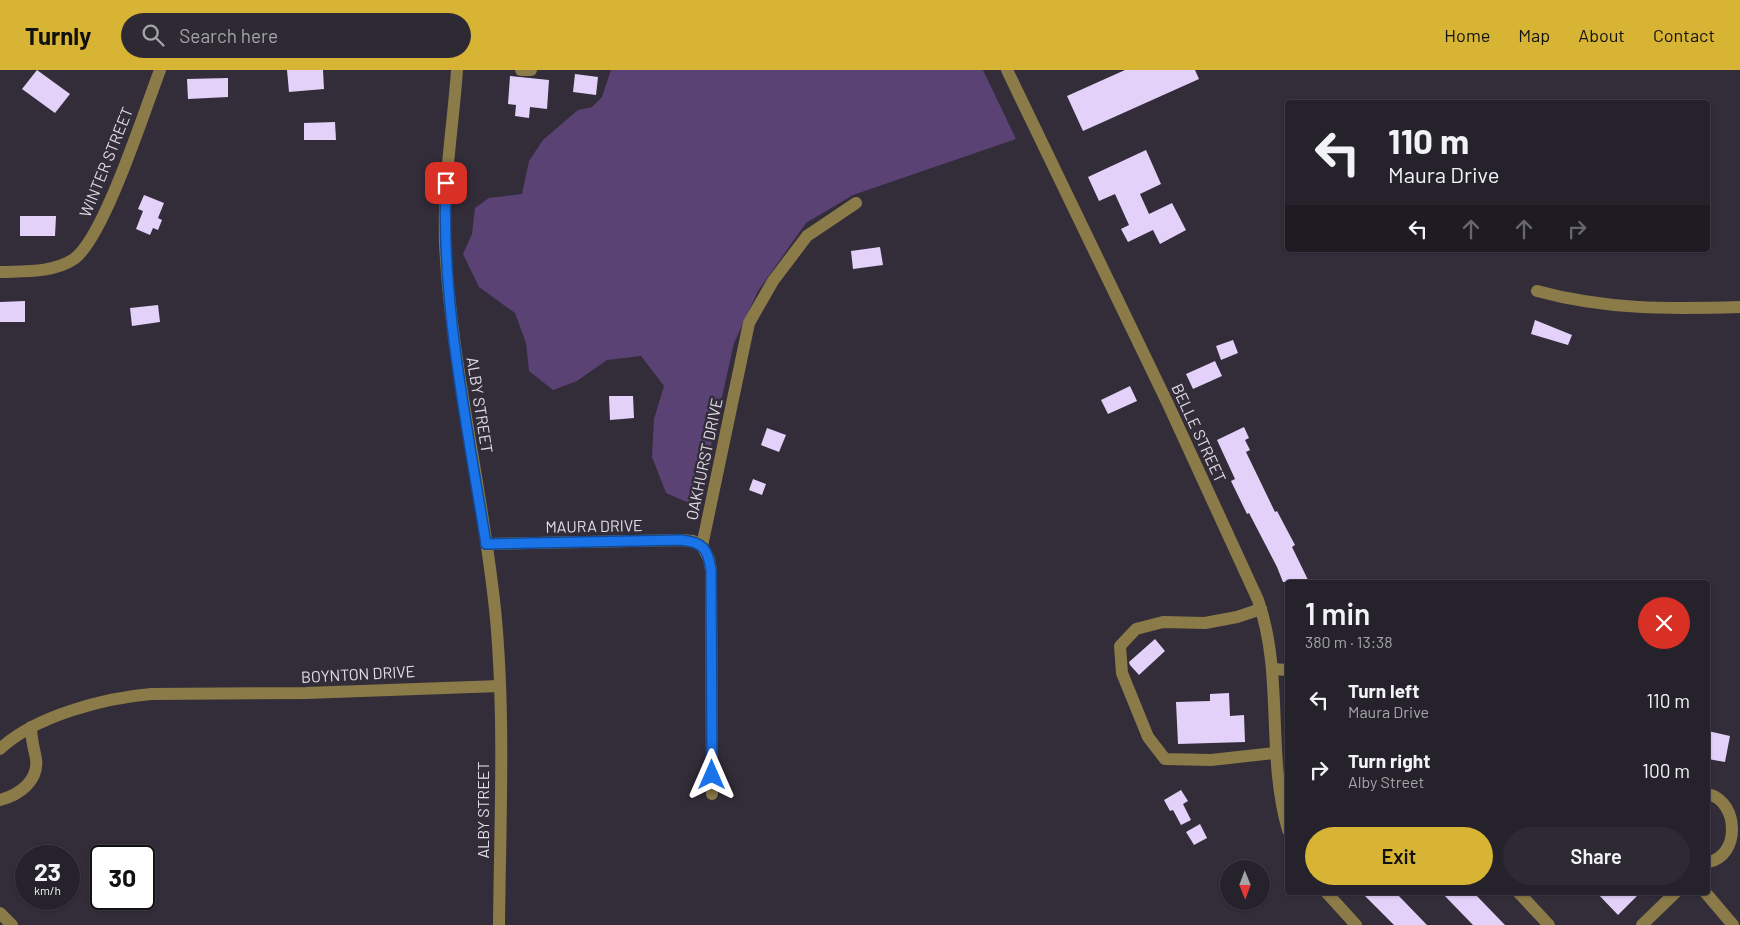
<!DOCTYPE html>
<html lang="en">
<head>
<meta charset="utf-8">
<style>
	body { margin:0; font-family:Barlow,sans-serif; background:#2e2a34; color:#f1f3f6; height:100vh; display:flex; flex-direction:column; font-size:19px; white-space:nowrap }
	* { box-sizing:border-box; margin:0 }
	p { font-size:16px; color:#a4a4a9 }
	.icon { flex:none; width:28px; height:28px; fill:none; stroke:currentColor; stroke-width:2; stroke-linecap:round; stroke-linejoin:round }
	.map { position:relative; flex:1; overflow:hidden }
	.sheet { position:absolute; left:1285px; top:510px; width:425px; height:315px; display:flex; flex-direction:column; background:#26222c; border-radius:5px; box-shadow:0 1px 4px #0004,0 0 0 1px #423f48 }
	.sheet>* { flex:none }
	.hud { position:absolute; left:1285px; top:30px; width:425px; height:152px; border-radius:5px; box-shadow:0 1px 4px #0004,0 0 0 1px #423f48; background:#26222c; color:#f1f3f6; overflow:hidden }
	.needle { width:32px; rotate:179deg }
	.controls { position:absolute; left:1220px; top:790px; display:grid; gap:10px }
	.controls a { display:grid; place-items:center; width:50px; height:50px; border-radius:50%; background:#26222c; box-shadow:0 1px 4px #0004,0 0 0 1px #423f48; font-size:25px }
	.speed { position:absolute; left:15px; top:775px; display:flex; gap:10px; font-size:25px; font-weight:700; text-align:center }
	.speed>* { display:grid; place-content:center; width:65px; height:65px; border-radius:50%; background:#26222c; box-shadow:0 1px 4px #0004,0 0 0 1px #423f48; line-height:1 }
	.speed small { font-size:12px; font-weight:400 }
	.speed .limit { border:2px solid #111; border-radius:8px; background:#fff; color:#111 }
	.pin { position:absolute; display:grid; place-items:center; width:42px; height:42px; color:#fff; margin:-21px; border-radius:10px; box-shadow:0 2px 8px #0006 }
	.me { position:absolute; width:55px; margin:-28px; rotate:0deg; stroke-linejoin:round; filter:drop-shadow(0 0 4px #0008) }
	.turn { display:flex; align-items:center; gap:18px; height:105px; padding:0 20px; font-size:22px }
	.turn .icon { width:65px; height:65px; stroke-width:2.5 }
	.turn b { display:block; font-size:35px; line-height:42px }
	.lanes { display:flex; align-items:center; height:48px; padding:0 20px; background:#0003; justify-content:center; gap:25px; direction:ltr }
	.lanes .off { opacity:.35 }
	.round { display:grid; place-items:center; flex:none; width:52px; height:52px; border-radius:26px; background:#2e2a34 }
	.head { display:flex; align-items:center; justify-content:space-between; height:85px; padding:0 20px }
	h1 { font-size:30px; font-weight:600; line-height:38px }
	.button { display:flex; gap:10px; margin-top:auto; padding:10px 20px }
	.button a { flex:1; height:58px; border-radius:30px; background:#d8b434; color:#111; font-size:20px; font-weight:600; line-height:58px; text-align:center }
	.button a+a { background:#2e2a34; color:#f1f3f6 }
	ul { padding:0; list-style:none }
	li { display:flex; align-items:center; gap:15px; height:70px; padding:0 20px }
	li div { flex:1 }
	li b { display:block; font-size:19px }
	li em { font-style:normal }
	header { display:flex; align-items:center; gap:30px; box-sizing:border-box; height:70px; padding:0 25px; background:#d8b434; color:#111 }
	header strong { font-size:24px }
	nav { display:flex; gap:28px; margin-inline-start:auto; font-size:18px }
	.search { width:350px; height:45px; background:#2e2a34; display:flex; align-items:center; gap:12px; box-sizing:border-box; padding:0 18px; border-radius:28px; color:#a4a4a9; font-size:19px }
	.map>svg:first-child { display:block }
</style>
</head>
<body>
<header>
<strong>Turnly</strong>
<div class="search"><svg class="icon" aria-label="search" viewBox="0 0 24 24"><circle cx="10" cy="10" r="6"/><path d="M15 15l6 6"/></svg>Search here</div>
<nav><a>Home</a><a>Map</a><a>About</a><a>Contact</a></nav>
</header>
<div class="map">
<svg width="1740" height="855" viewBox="0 0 1740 855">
	<rect width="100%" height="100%" fill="#332d3a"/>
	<path fill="#5a4274" d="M 611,0 L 983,0 L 1016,69 L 853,125 L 806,153 L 758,221 L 734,273 L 703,412 L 689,433 L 666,423 L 652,387 L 654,349 L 664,316 L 641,286 L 607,290 L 577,311 L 553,320 L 529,301 L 526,273 L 515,243 L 479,217 L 463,184 L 472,164 L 475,138 L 489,128 L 522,124 L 529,91 L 543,70 L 578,40 L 592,37 L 602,27 Z"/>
	<g fill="#e3d1fa">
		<path d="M 37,0 L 70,24 L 55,43 L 22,19 Z"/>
		<path d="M 287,0 L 323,0 L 324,19 L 289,22 Z"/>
		<path d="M 1125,0 L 1195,0 L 1199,9 L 1083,61 L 1067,26 Z"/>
		<path d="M 575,4 L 598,7 L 596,25 L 573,22 Z"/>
		<path d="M 510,6 L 549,10 L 547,39 L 530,37 L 529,48 L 515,46 L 516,35 L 508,34 Z"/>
		<path d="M 228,8 L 228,27 L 188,29 L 187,9 Z"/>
		<path d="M 335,52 L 336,70 L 304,70 L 304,53 Z"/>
		<path d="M 1146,80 L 1161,114 L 1140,124 L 1149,144 L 1172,133 L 1186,160 L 1160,174 L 1153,160 L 1128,172 L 1121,159 L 1129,155 L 1115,124 L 1099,131 L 1088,107 Z"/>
		<path d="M 144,125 L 164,133 L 158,148 L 162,150 L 158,160 L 153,158 L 150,165 L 136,159 L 143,141 L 138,139 Z"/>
		<path d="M 20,146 L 56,146 L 55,166 L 20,166 Z"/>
		<path d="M 880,177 L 883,195 L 853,199 L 851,181 Z"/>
		<path d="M 25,231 L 25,252 L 0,252 L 0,232 Z"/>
		<path d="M 158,235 L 160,252 L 132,256 L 130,238 Z"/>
		<path d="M 1535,250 L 1572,265 L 1568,275 L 1531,264 Z"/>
		<path d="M 1233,270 L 1238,283 L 1221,290 L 1216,276 Z"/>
		<path d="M 1215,291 L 1222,306 L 1193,319 L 1186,304 Z"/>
		<path d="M 1130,316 L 1137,331 L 1108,344 L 1101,330 Z"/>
		<path d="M 609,326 L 633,326 L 634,348 L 610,350 Z"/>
		<path d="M 1244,357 L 1249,368 L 1245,370 L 1250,380 L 1246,382 L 1275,442 L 1277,441 L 1295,475 L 1292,477 L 1309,512 L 1283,512 L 1277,497 L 1249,443 L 1247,444 L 1231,411 L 1235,409 L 1217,370 Z"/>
		<path d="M 767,358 L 786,365 L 779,382 L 761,375 Z"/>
		<path d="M 753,409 L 766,414 L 762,425 L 749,420 Z"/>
		<path d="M 1155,569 L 1165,581 L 1139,605 L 1130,595 L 1129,592 Z"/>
		<path d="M 1229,623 L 1230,646 L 1244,645 L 1245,672 L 1178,674 L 1176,632 L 1210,631 L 1210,624 Z"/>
		<path d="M 1708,661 L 1730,666 L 1725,692 L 1708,689 Z"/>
		<path d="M 1181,720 L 1188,731 L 1183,734 L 1191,750 L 1181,755 L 1173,740 L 1170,741 L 1164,730 Z"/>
		<path d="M 1200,754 L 1207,768 L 1194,775 L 1186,762 Z"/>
		<path d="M 1361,822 L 1395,822 L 1427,855 L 1394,855 Z"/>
		<path d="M 1441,822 L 1473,822 L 1505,855 L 1473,855 Z"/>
		<path d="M 1596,822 L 1641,822 L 1618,845 Z"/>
	</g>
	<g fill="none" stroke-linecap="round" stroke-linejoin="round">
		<g stroke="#8b7b49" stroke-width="12">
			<path d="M 457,0 C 453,57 443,114 445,172 C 451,299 484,422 496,549 C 505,650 500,753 499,855"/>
			<path d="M 521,0 L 531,0"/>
			<path d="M 1007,0 L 1168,334 L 1258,530 C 1284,604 1266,685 1288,760"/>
			<path d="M 0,202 C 24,201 53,203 74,189 C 104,168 145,39 160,0"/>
			<path d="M 1537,221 C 1607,240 1669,239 1740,237"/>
			<path d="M 486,474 L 681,470 L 693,471 L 702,476"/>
			<path d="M 1261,539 L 1237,547 L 1205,553 L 1163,552 L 1136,559 L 1120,576 L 1122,603 L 1148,667 L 1165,689 L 1211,690 L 1275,683"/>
			<path d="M 1272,599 L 1288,600"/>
			<path d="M 0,679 C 35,646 104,628 151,624 L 306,623 L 500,616"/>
			<path d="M 712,724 L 711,500 L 709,489 L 702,476 L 749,253 L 773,211 L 807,166 L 856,133"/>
			<path d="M 1708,724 C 1740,732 1740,787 1708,792"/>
			<path d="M 0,730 C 19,725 39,711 36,689 C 34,678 31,669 31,657"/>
			<path d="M 1326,822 L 1356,855"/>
			<path d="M 1518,822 L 1549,855"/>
			<path d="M 1705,822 L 1733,855"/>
			<path d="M 0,843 L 12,855"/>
			<path d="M 1642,855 L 1676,822"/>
		</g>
	</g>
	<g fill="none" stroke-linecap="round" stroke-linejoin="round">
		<g stroke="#114b97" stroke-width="12">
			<path id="route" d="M 446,113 C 441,234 467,354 486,474 L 681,470 C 703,472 708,479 711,500 L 712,705"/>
		</g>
		<use href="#route" stroke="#1a73e8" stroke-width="9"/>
	</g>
	<g text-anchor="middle" stroke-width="5" stroke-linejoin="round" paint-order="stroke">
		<g font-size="16" fill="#e0dde5" stroke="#332d3a">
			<text transform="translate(106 92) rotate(-68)" y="6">WINTER STREET</text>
			<text transform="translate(480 335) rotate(81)" y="6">ALBY STREET</text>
			<text transform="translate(1199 363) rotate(65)" y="6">BELLE STREET</text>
			<text transform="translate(704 389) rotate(-78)" y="6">OAKHURST DRIVE</text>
			<text transform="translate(594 456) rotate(-1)" y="6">MAURA DRIVE</text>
			<text transform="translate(358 604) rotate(-3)" y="6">BOYNTON DRIVE</text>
			<text transform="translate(483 740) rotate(-90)" y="6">ALBY STREET</text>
		</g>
	</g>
</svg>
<div class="controls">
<a><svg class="needle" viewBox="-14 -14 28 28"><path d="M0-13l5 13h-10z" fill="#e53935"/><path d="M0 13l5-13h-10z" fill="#a4a4a9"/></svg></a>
</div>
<div class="speed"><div>23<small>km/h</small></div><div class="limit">30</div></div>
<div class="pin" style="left:446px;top:113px;background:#d93025"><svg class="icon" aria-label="arrive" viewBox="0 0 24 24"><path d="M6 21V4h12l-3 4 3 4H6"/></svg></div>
<svg class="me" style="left:712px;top:705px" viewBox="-20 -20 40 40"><path d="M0-17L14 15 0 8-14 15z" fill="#1a73e8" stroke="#fff" stroke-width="4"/></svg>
<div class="hud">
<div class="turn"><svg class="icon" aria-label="left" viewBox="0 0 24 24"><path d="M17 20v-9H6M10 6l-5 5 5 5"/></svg><div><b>110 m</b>Maura Drive</div></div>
<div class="lanes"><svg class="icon" aria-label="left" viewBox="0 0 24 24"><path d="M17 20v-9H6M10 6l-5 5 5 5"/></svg><svg class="icon off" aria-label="ahead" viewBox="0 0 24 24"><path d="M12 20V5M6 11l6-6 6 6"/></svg><svg class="icon off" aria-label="ahead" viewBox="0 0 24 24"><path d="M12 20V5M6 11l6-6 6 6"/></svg><svg class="icon off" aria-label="right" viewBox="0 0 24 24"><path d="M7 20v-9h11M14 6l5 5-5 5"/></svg></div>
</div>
<section class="sheet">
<div class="head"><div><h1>1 min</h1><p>380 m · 13:38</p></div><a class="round" style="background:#d93025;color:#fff"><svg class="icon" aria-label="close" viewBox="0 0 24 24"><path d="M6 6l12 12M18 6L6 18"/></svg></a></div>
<ul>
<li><svg class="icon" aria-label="left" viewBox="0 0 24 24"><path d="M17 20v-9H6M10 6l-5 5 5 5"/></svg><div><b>Turn left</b><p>Maura Drive</p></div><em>110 m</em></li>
<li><svg class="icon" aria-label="right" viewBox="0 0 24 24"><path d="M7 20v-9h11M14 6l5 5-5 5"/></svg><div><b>Turn right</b><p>Alby Street</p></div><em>100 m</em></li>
</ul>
<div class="button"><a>Exit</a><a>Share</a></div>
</section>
</div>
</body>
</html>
